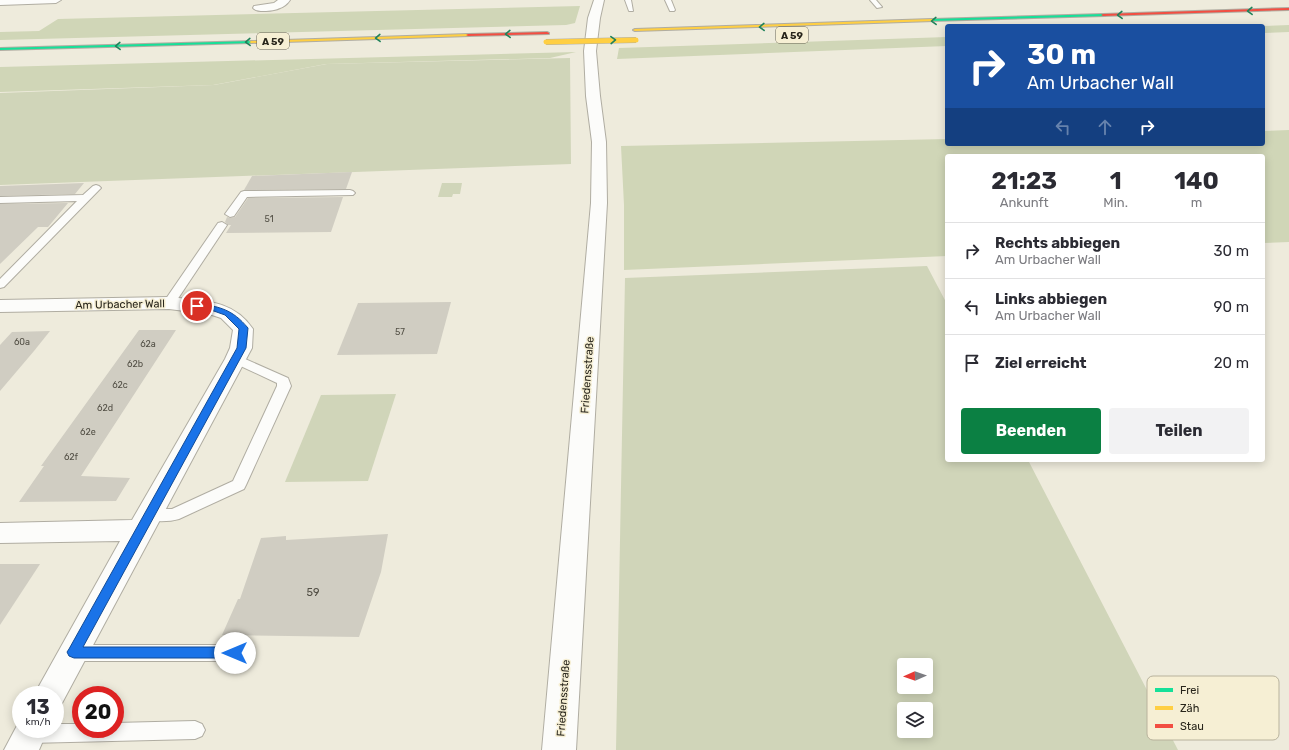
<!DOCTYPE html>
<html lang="de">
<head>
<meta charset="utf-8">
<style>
	body { margin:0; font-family:Rubik,sans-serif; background:#f2f2f3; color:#2b2b33; height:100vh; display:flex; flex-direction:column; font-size:15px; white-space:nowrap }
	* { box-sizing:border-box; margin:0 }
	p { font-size:13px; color:#7c7c81 }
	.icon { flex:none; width:22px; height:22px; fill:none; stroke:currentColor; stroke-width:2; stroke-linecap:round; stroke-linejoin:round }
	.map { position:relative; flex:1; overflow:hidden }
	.sheet { position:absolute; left:945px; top:154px; width:320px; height:308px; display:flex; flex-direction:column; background:#fff; border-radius:4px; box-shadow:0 2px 10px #0003 }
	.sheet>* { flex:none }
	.hud { position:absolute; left:945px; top:24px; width:320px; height:122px; border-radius:4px; box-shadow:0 2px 10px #0003; background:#1a4fa0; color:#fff; overflow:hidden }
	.needle { width:26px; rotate:268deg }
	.controls { position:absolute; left:897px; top:658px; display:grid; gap:8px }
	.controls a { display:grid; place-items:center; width:36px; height:36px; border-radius:4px; background:#fff; box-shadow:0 2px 10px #0003; font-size:20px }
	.speed { position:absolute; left:12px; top:686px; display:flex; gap:8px; font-size:20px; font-weight:700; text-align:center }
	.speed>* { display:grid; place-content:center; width:52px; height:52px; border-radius:50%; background:#fff; box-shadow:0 2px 10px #0003; line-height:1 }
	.speed small { font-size:10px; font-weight:400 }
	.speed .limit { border:6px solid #d22; background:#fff; color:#111 }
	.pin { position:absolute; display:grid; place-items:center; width:34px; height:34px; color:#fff; margin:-17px; border:2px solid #fff; border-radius:50%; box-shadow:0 1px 4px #0007 }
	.me { position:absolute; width:44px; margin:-22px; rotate:270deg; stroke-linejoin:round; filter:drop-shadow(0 0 3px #0008) }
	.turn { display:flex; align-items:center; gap:14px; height:84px; padding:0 16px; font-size:18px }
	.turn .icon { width:52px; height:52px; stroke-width:2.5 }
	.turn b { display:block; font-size:28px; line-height:34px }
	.lanes { display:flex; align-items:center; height:38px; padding:0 16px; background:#0003; justify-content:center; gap:20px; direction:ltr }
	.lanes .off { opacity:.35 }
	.eta { display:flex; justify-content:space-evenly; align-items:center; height:68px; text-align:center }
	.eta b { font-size:24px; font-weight:700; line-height:28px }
	.primary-button { display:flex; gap:8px; margin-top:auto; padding:8px 16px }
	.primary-button a { flex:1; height:46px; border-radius:4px; background:#0b8043; color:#fff; font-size:16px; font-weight:700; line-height:46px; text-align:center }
	.primary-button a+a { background:#f2f2f3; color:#2b2b33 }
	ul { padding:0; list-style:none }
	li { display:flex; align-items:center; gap:12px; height:56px; padding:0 16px; border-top:1px solid #e1e1e2 }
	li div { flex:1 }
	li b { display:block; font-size:15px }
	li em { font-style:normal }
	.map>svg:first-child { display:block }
</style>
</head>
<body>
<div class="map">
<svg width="1289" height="750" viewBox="0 0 1289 750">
	<rect width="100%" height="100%" fill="#eeebdc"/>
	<g fill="#d0d5b9" fill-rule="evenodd">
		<path d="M 570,58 L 571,164 L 0,185 L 0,93 L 214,85 L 327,64 Z"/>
		<path d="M 442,183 L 462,183 L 460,194 L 453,194 L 452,197 L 438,197 Z"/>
		<path d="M 927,266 L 947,304 L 947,460 L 1028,460 L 1178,750 L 616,750 L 625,278 ZM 904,665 L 926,665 L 926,687 L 904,687 ZM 904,709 L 926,709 L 926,731 L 904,731 Z"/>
		<path d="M 396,394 L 368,481 L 285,482 L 321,395 Z"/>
	</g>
	<g fill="#d0d6b7">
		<path d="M 580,6 L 575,23 L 566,25 L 0,40 L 0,32 L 39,31 L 58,19 Z"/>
		<path d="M 1289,25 L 1289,32 L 1263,33 L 1263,26 Z"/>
		<path d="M 947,37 L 947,46 L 617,59 L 619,48 Z"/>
		<path d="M 576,52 L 550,58 L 326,64 L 213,85 L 0,92 L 0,67 Z"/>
		<path d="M 1289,130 L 1289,242 L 1263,243 L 1263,156 L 947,156 L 947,256 L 624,270 L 624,205 L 621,146 L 947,139 L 947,144 L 1263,144 L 1263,131 Z"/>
	</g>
	<g fill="#d0cdc2">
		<path d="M 352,172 L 346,189 L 244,190 L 252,176 Z"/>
		<path d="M 84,183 L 75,194 L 0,196 L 0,186 Z"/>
		<path d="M 343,197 L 331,232 L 226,233 L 231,225 L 228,225 L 225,222 L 227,217 L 230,218 L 235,217 L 248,198 Z"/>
		<path d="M 68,203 L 48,227 L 38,227 L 0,264 L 0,204 Z"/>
		<path d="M 451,302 L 437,354 L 337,355 L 358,303 Z"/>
		<path d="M 139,330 L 176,330 L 81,476 L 130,478 L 116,501 L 19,502 L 44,466 L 41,466 Z"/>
		<path d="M 50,331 L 34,351 L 0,391 L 0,345 L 12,332 Z"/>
		<path d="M 388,534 L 381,572 L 359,637 L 222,635 L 238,599 L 240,599 L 261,538 L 286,536 L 286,540 Z"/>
		<path d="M 0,564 L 40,564 L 0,625 Z"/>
	</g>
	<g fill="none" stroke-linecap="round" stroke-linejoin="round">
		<g stroke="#b0ada2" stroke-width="2">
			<g id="lane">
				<path d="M 625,0 L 631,0 L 633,11 L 629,11 Z"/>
				<path d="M 665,0 L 671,0 L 675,10 L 674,11 L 670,11 Z"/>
				<path d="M 870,0 L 876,0 L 882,7 L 877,8 Z"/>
				<path d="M 96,185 L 99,186 L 101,188 L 99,190 L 4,287 L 0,288 L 0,279 L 77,201 L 0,203 L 0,197 L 83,195 L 93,186 Z"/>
				<path d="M 350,190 L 353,191 L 355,193 L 353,195 L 247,197 L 234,216 L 230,217 L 225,214 L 241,192 L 244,191 Z"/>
				<path d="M 222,222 L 227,225 L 175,303 L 173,305 L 165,305 L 163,303 L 218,223 Z"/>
				<path d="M 236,355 L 288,378 L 291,386 L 246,485 L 244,489 L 179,519 C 169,522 154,522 144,519 L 141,515 L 144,511 L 149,509 L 172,509 L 233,481 L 277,386 L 277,383 L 232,362 L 230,359 L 232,356 Z"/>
				<path d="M 74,645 L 235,645 L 241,647 C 245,655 246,661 242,669 L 236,671 L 230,669 L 227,661 L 74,661 L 68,659 L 65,653 L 68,647 Z"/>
				<path d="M 195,721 L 202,724 L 205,730 L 202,736 L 195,739 L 29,743 L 22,741 L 19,734 L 21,729 L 55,729 L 55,724 L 81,724 L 81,729 L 115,729 L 115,723 Z"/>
			</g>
		</g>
		<g stroke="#b0ada2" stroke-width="2">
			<g id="street">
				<path d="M 0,0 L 61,0 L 56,3 L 0,5 Z"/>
				<path d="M 278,0 L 290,0 C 288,3 284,7 280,8 C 274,11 257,13 253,8 L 254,6 L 274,3 Z"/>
				<path d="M 594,0 L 604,0 L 600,18 L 596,51 L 600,96 L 606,142 L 607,203 L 576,750 L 542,750 L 591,203 L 592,142 L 586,96 L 584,51 L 588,18 Z"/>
				<path d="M 169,297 C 202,301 233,299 253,329 L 252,348 L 61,705 L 55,708 L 55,695 L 34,695 L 120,541 L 0,543 L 0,523 L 132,520 L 225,359 L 230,348 L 233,330 L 221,318 L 209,314 L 169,309 L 0,312 L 0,300 Z"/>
				<path d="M 21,718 L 21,729 L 48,729 L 39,750 L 4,750 Z"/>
			</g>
		</g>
		<g stroke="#b0ada2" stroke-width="2">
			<g id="fast">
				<path d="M 1103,14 L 1105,16 L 932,21 L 930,20 L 932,19 Z"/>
				<path d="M 253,41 L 253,42 L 251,43 L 0,50 L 0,48 Z"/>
			</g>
		</g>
		<g stroke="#b0ada2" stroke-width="2">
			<g id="slow">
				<path d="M 932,19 L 934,21 L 635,31 L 633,30 L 635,29 Z"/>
				<path d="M 468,34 L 470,34 L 470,36 L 251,43 L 249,42 L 251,41 Z"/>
			</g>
		</g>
		<g stroke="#b0ada2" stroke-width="2">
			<g id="jam">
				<path d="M 1289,8 L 1289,10 L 1103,16 L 1101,15 L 1103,14 Z"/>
				<path d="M 547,32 L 549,33 L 549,34 L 468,36 L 466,35 L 468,34 Z"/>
			</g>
		</g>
		<use href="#lane" fill="#fcfcfa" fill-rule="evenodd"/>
		<use href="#street" fill="#fcfcfa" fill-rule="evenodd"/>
		<use href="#fast" fill="#16e098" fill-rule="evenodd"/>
		<use href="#slow" fill="#ffcf43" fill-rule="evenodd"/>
		<use href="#jam" fill="#f24e42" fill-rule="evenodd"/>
		<g stroke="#b0ada2" stroke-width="6" stroke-linecap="butt">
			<path id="slow-bridge" d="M 546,42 L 636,40"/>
		</g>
		<use href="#slow-bridge" stroke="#ffcf43" stroke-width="5"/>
	</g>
	<defs><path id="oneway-chevron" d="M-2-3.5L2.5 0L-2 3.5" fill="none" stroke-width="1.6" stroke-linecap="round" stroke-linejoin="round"/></defs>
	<g stroke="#1f825a">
		<use href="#oneway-chevron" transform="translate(1250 11) rotate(178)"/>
		<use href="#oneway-chevron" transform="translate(1120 15) rotate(178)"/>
		<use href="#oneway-chevron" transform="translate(934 21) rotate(178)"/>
		<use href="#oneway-chevron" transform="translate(762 27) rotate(178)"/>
		<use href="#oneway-chevron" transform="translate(508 34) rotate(178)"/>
		<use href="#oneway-chevron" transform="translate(378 38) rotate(178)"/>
		<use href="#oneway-chevron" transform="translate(613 40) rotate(-2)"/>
		<use href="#oneway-chevron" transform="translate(248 42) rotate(178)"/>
		<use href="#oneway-chevron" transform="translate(118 46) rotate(178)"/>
	</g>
	<path fill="#1a73e8" stroke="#114b97" d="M 197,303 C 220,307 232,309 248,328 L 246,348 L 83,647 L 235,647 L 240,649 L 242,653 L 240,656 L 235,658 L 74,658 L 69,656 L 67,652 L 69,649 L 237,348 L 239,329 L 225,315 L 211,310 L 194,307 L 193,306 L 194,304 Z"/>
	<g text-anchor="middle" stroke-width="3" stroke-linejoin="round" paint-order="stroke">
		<g font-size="9" fill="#524f45">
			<text x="269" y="222">51</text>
			<text x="400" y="335">57</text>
			<text x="22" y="345">60a</text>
			<text x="148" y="347">62a</text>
			<text x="135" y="367">62b</text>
			<text x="120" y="388">62c</text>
			<text x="105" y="411">62d</text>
			<text x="88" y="435">62e</text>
			<text x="71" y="460">62f</text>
		</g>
		<g fill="#f6efd4" stroke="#666252" stroke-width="1">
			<rect x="776" y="27" width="32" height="16" rx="3"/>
			<rect x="257" y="33" width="32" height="16" rx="3"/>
		</g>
		<g font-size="10" font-weight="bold" fill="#28251b">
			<text x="792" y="39">A 59</text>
			<text x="273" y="45">A 59</text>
		</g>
		<g font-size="11" fill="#28251b" stroke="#f6efd4">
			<text transform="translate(120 304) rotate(-1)" y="4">Am Urbacher Wall</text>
			<text transform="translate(587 375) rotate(-86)" y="4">Friedensstraße</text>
			<text transform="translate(563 698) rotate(-86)" y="4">Friedensstraße</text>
		</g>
		<g font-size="11" fill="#524f45">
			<text x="313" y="596">59</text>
		</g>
	</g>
	<rect x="1147" y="676" width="132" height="64" rx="6" fill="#f6efd4" stroke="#b8b29c" stroke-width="1"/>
	<rect x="1155" y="688" width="18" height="4" fill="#16e098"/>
	<rect x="1155" y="706" width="18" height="4" fill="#ffcf43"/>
	<rect x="1155" y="724" width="18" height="4" fill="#f24e42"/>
	<g font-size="11" fill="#28251b">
		<text x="1180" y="694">Frei</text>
		<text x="1180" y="712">Zäh</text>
		<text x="1180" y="730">Stau</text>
	</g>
</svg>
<div class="controls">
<a><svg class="needle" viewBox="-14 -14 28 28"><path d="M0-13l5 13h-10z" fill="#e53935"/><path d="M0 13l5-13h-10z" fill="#7c7c81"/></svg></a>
<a><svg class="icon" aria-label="layers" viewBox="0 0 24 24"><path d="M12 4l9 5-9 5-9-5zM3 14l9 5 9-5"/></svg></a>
</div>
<div class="speed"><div>13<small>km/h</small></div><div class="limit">20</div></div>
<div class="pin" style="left:197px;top:306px;background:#d93025"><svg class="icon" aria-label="arrive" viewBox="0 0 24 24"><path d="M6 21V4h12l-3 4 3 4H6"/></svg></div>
<svg class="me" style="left:235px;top:653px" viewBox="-20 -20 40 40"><circle r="19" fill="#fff"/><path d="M0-13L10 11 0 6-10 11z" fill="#1a73e8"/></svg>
<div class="hud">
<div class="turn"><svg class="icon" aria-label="right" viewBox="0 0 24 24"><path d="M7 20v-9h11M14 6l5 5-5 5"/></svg><div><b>30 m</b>Am Urbacher Wall</div></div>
<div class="lanes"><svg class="icon off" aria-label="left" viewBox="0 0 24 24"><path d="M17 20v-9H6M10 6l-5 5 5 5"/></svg><svg class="icon off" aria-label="ahead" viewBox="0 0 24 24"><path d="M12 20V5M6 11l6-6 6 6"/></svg><svg class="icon" aria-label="right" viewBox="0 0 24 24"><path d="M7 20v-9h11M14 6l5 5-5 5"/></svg></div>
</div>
<section class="sheet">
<div class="eta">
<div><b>21:23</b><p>Ankunft</p></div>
<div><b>1</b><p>Min.</p></div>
<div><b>140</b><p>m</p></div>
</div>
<ul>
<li><svg class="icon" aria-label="right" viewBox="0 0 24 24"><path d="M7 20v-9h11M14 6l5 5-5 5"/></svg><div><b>Rechts abbiegen</b><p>Am Urbacher Wall</p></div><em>30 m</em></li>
<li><svg class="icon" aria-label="left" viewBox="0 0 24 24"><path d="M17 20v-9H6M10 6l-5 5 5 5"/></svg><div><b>Links abbiegen</b><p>Am Urbacher Wall</p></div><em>90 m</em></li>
<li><svg class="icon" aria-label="arrive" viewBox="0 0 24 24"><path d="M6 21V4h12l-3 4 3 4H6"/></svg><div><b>Ziel erreicht</b></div><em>20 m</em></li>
</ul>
<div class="primary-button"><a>Beenden</a><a>Teilen</a></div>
</section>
</div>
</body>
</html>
